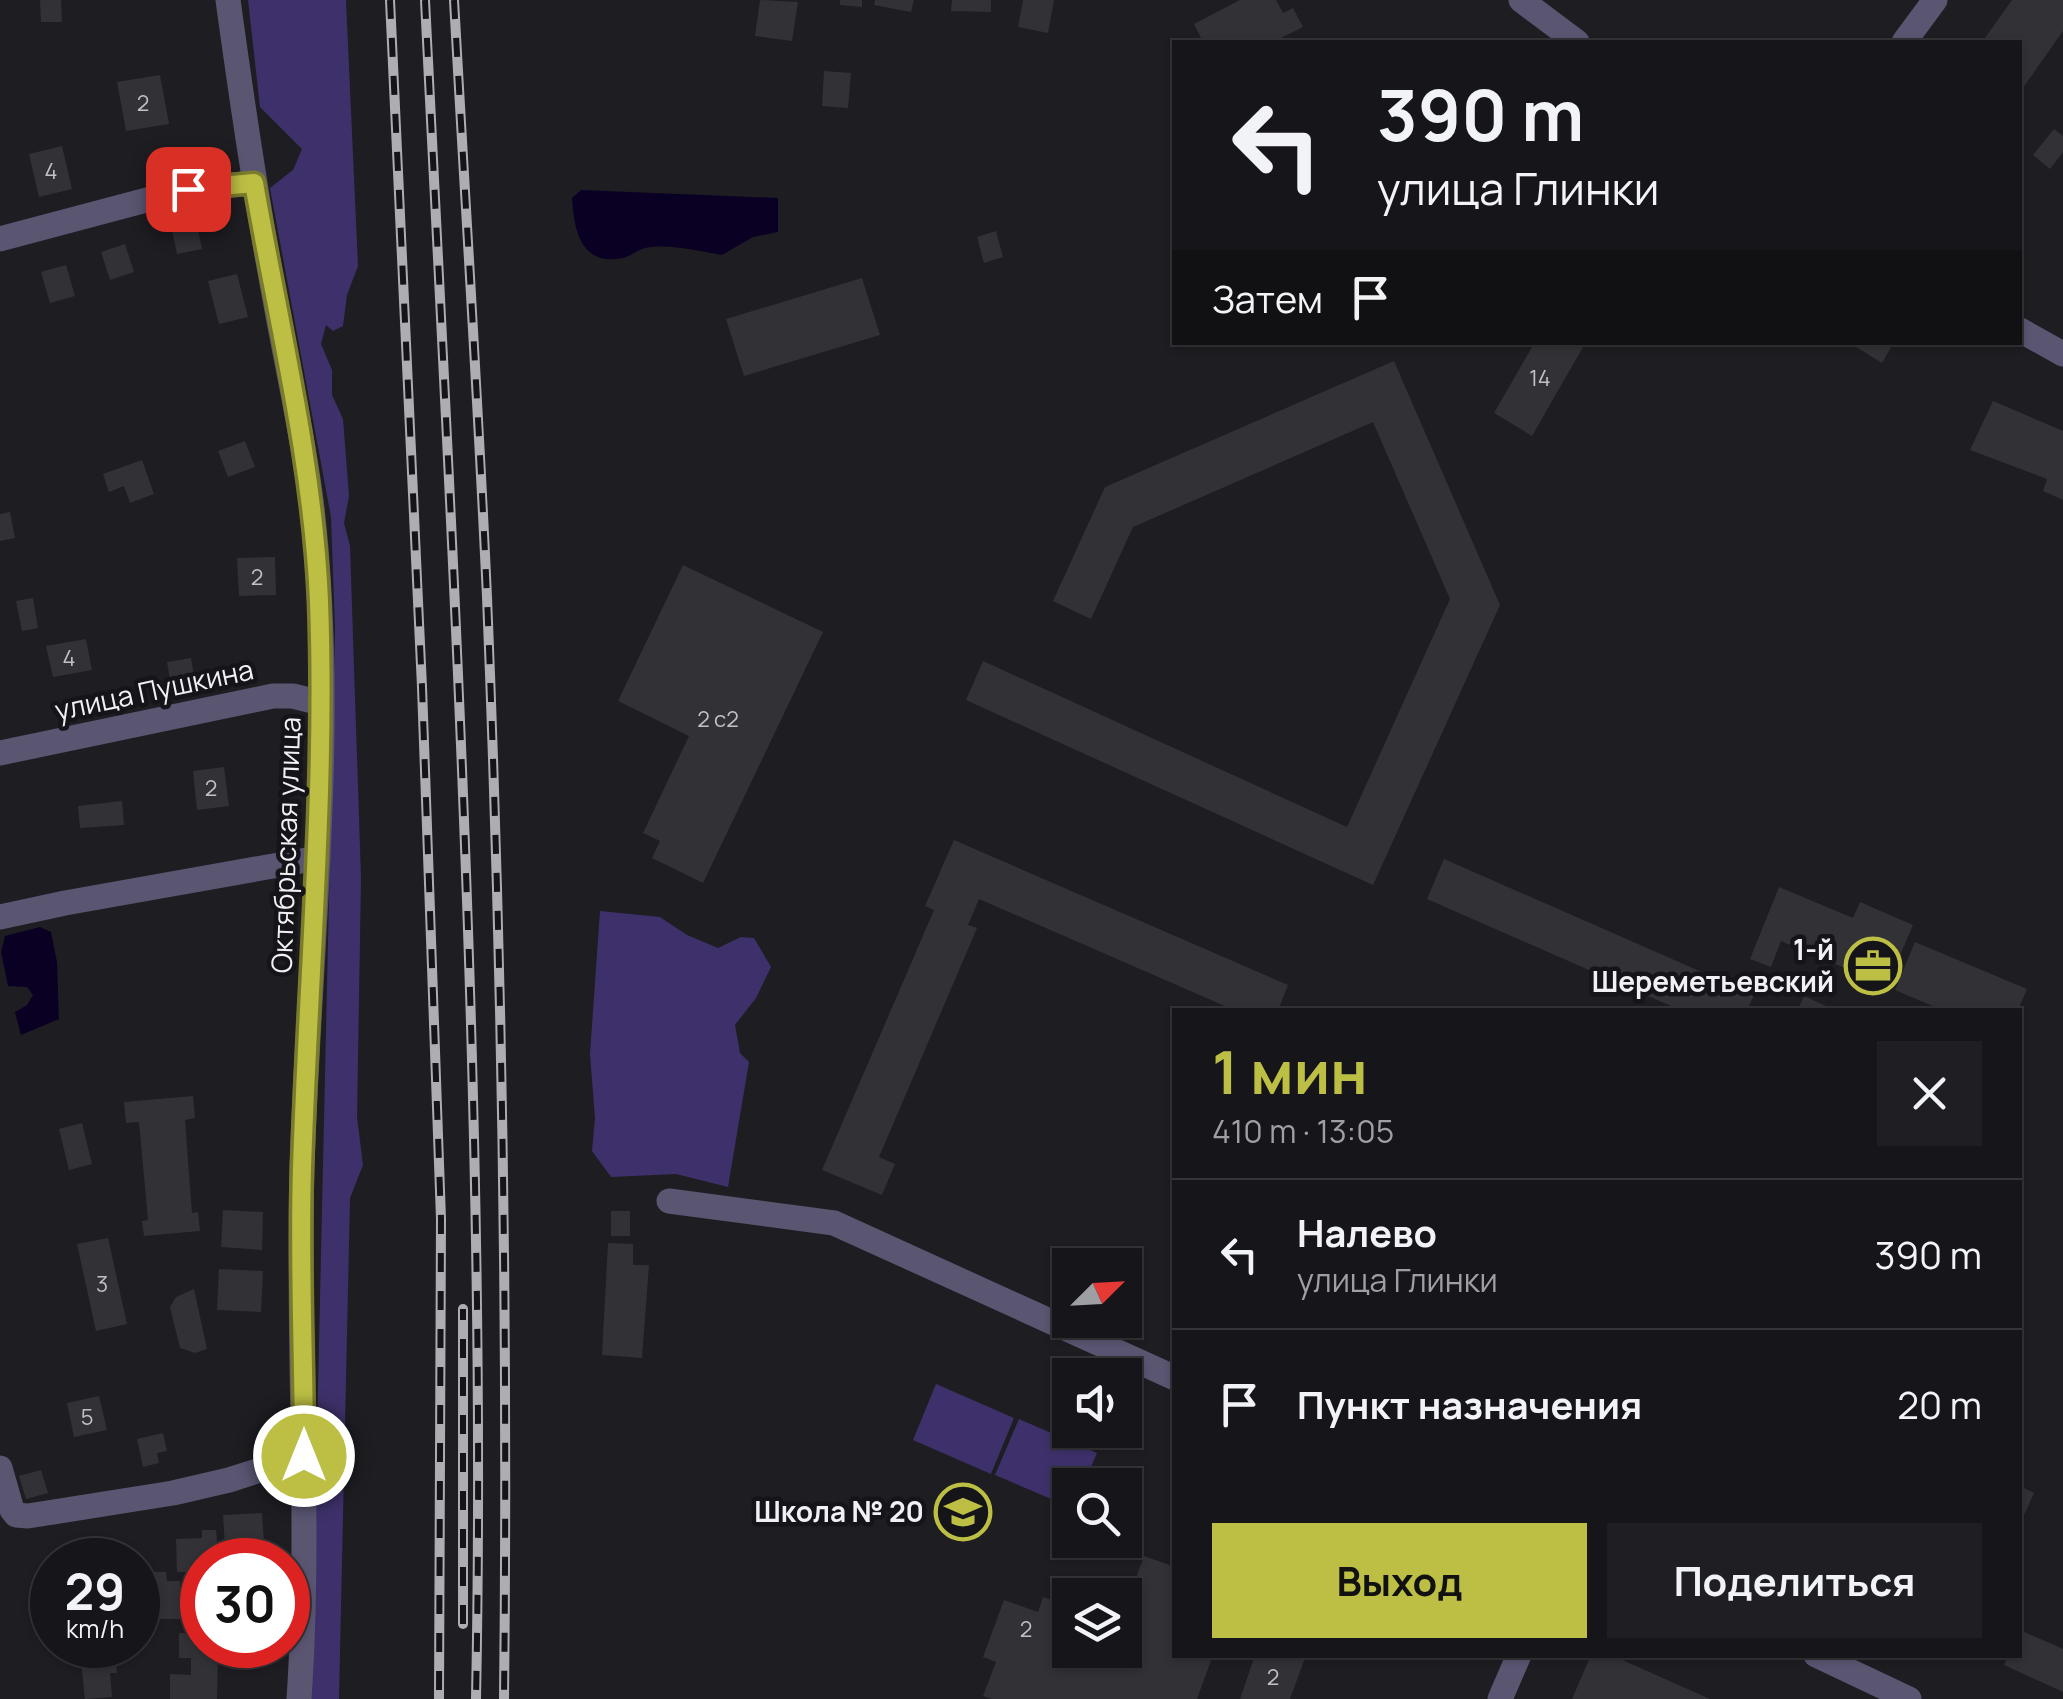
<!DOCTYPE html>
<html lang="ru">
<head>
<meta charset="utf-8">
<style>
	body { margin:0; font-family:Manrope,sans-serif; background:#1f1f23; color:#f1f3f6; height:100vh; display:flex; flex-direction:column; font-size:38px; white-space:nowrap }
	* { box-sizing:border-box; margin:0 }
	p { font-size:32px; color:#9e9fa2 }
	.icon { flex:none; width:55px; height:55px; fill:none; stroke:currentColor; stroke-width:2; stroke-linecap:round; stroke-linejoin:round }
	.map { position:relative; flex:1; overflow:hidden }
	.sheet { position:absolute; left:1172px; top:1008px; width:850px; height:650px; display:flex; flex-direction:column; background:#16161a; border-radius:0px; box-shadow:0 2px 8px #0004,0 0 0 2px #353539 }
	.sheet>* { flex:none }
	.top-card { position:absolute; left:1172px; top:40px; width:850px; height:305px; border-radius:0px; box-shadow:0 2px 8px #0004,0 0 0 2px #353539; background:#16161a; color:#f1f3f6; overflow:hidden }
	.needle { width:65px; rotate:66deg }
	.controls { position:absolute; left:1052px; top:1248px; display:grid; gap:20px }
	.controls a { display:grid; place-items:center; width:90px; height:90px; border-radius:0px; background:#16161a; box-shadow:0 2px 8px #0004,0 0 0 2px #353539; font-size:50px }
	.speed { position:absolute; left:30px; top:1538px; display:flex; gap:20px; font-size:50px; font-weight:700; text-align:center }
	.speed>* { display:grid; place-content:center; width:130px; height:130px; border-radius:50%; background:#16161a; box-shadow:0 2px 8px #0004,0 0 0 2px #353539; line-height:1 }
	.speed small { font-size:25px; font-weight:400 }
	.speed .limit { border:15px solid #d22; background:#fff; color:#111 }
	.pin { position:absolute; display:grid; place-items:center; width:85px; height:85px; color:#fff; margin:-42px; border-radius:20px; box-shadow:0 5px 15px #0006 }
	.me { position:absolute; width:110px; margin:-55px; rotate:0deg; stroke-linejoin:round; filter:drop-shadow(0 0 8px #0008) }
	.turn { display:flex; align-items:center; gap:35px; height:210px; padding:0 40px; font-size:45px }
	.turn .icon { width:130px; height:130px; stroke-width:2.5 }
	.turn b { display:block; font-size:70px; line-height:85px }
	.then { display:flex; align-items:center; height:95px; padding:0 40px; background:#0003; gap:20px; font-size:38px }
	.round { display:grid; place-items:center; flex:none; width:105px; height:105px; border-radius:0px; background:#1f1f23 }
	.overview { display:flex; align-items:center; justify-content:space-between; height:170px; padding:0 40px }
	h1 { font-size:60px; font-weight:700; line-height:75px; color:#bcbf44 }
	.primary-button { display:flex; gap:20px; margin-top:auto; padding:20px 40px }
	.primary-button a { flex:1; height:115px; border-radius:0px; background:#bcbf44; color:#111; font-size:40px; font-weight:700; line-height:115px; text-align:center }
	.primary-button a+a { background:#1f1f23; color:#f1f3f6 }
	ul { padding:0; list-style:none }
	li { display:flex; align-items:center; gap:30px; height:150px; padding:0 40px; border-top:2px solid #353539 }
	li div { flex:1 }
	li b { display:block; font-size:38px }
	li em { font-style:normal }
	.map>svg:first-child { display:block }
</style>
</head>
<body>
<div class="map">
<svg width="2063" height="1699" viewBox="0 0 2063 1699">
	<rect width="100%" height="100%" fill="#1e1d22"/>
	<g fill="#3e316b">
		<path d="M 248,0 L 346,0 L 358,266 L 347,295 L 343,326 L 333,331 L 326,325 L 321,344 L 332,370 L 332,395 L 343,419 L 349,496 L 344,523 L 350,546 L 361,878 L 357,1117 L 363,1165 L 350,1198 L 339,1699 L 307,1699 L 316,1479 L 335,629 L 331,517 L 270,188 L 293,170 L 302,149 L 260,107 Z"/>
		<path d="M 600,911 L 660,917 L 687,935 L 718,948 L 741,937 L 754,938 L 771,967 L 756,998 L 735,1025 L 740,1053 L 749,1062 L 728,1187 L 676,1174 L 611,1177 L 592,1151 L 595,1118 L 590,1054 Z"/>
		<path d="M 936,1384 L 1014,1418 L 991,1474 L 913,1440 Z"/>
		<path d="M 1019,1419 L 1097,1453 L 1083,1485 L 1070,1485 L 1070,1507 L 995,1475 Z"/>
	</g>
	<g fill="#0a0024">
		<path d="M 581,190 L 778,198 L 778,232 L 753,237 L 722,255 C 698,251 669,243 645,248 C 637,250 631,256 623,258 C 581,267 574,230 572,198 Z"/>
		<path d="M 40,927 L 51,932 L 57,962 L 59,1019 L 21,1035 L 15,1012 L 27,1005 L 33,995 L 27,987 L 8,986 L 1,952 L 5,936 Z"/>
	</g>
	<g fill="#323136">
		<path d="M 40,0 L 61,0 L 62,22 L 41,22 Z"/>
		<path d="M 760,0 L 798,2 L 792,41 L 755,36 Z"/>
		<path d="M 840,0 L 862,0 L 862,7 L 840,5 Z"/>
		<path d="M 875,0 L 914,0 L 911,12 L 874,5 Z"/>
		<path d="M 952,0 L 991,0 L 991,12 L 951,11 Z"/>
		<path d="M 1023,0 L 1054,0 L 1048,33 L 1018,27 Z"/>
		<path d="M 1240,0 L 1276,0 L 1283,13 L 1293,8 L 1303,27 L 1273,42 L 1203,42 L 1194,24 Z"/>
		<path d="M 2012,0 L 2063,0 L 2063,31 L 2020,92 L 2020,42 L 1982,42 Z"/>
		<path d="M 824,71 L 851,73 L 848,108 L 822,106 Z"/>
		<path d="M 160,75 L 169,124 L 126,131 L 117,82 Z"/>
		<path d="M 2054,129 L 2063,136 L 2063,152 L 2050,169 L 2033,155 Z"/>
		<path d="M 62,146 L 72,189 L 39,197 L 29,154 Z"/>
		<path d="M 195,215 L 202,249 L 177,254 L 170,219 Z"/>
		<path d="M 996,231 L 1003,257 L 984,263 L 977,237 Z"/>
		<path d="M 125,244 L 134,272 L 110,280 L 101,252 Z"/>
		<path d="M 66,265 L 75,296 L 50,303 L 41,272 Z"/>
		<path d="M 237,274 L 248,317 L 219,324 L 208,281 Z"/>
		<path d="M 862,278 L 880,335 L 744,376 L 726,319 Z"/>
		<path d="M 1535,342 L 1586,342 L 1532,436 L 1494,413 Z"/>
		<path d="M 1848,342 L 1894,342 L 1882,363 Z"/>
		<path d="M 1394,361 L 1500,605 L 1373,885 L 966,700 L 983,661 L 1347,827 L 1450,599 L 1373,422 L 1133,527 L 1091,619 L 1053,601 L 1105,487 Z"/>
		<path d="M 1993,401 L 2063,431 L 2063,500 L 2043,491 L 2047,479 L 1970,450 Z"/>
		<path d="M 245,441 L 255,467 L 228,477 L 218,451 Z"/>
		<path d="M 142,460 L 154,494 L 130,503 L 124,486 L 109,492 L 103,474 Z"/>
		<path d="M 10,512 L 15,538 L 0,541 L 0,514 Z"/>
		<path d="M 275,557 L 276,595 L 239,596 L 237,558 Z"/>
		<path d="M 683,565 L 823,632 L 703,883 L 652,858 L 660,841 L 643,833 L 689,736 L 618,701 Z"/>
		<path d="M 33,598 L 38,628 L 22,631 L 16,601 Z"/>
		<path d="M 86,639 L 92,670 L 53,677 L 46,646 Z"/>
		<path d="M 191,658 L 196,687 L 172,691 L 167,662 Z"/>
		<path d="M 224,767 L 229,806 L 197,810 L 193,771 Z"/>
		<path d="M 122,801 L 124,825 L 80,828 L 78,806 Z"/>
		<path d="M 954,840 L 1288,985 L 1278,1010 L 1234,1010 L 979,899 L 968,925 L 977,928 L 879,1157 L 895,1164 L 882,1195 L 822,1170 L 934,910 L 925,906 Z"/>
		<path d="M 1444,859 L 1754,995 L 1747,1010 L 1680,1010 L 1427,899 Z"/>
		<path d="M 1779,887 L 1853,918 L 1860,902 L 1913,925 L 1887,986 L 1781,941 L 1771,967 L 1750,959 Z"/>
		<path d="M 1915,942 L 2027,989 L 2018,1010 L 1942,1010 L 1895,990 Z"/>
		<path d="M 1804,996 L 1835,1010 L 1798,1010 Z"/>
		<path d="M 193,1096 L 195,1118 L 185,1120 L 192,1213 L 198,1212 L 200,1231 L 144,1236 L 142,1221 L 148,1220 L 139,1122 L 126,1123 L 124,1102 Z"/>
		<path d="M 82,1123 L 92,1164 L 69,1170 L 59,1129 Z"/>
		<path d="M 223,1210 L 263,1212 L 262,1250 L 221,1247 Z"/>
		<rect x="611" y="1211" width="19" height="25"/>
		<path d="M 108,1238 L 127,1324 L 96,1331 L 77,1244 Z"/>
		<path d="M 608,1243 L 633,1244 L 633,1265 L 649,1265 L 642,1358 L 602,1355 Z"/>
		<path d="M 219,1269 L 263,1271 L 261,1312 L 217,1310 Z"/>
		<path d="M 194,1289 L 207,1349 L 195,1353 L 180,1348 L 170,1307 L 176,1297 Z"/>
		<path d="M 99,1396 L 107,1430 L 74,1437 L 67,1403 Z"/>
		<path d="M 163,1433 L 167,1451 L 157,1453 L 159,1463 L 143,1467 L 137,1439 Z"/>
		<path d="M 41,1470 L 48,1493 L 26,1499 L 19,1476 Z"/>
		<path d="M 2020,1486 L 2034,1493 L 2020,1524 Z"/>
		<path d="M 262,1513 L 264,1543 L 225,1545 L 223,1515 Z"/>
		<path d="M 202,1530 L 216,1530 L 218,1550 L 207,1550 L 202,1572 L 177,1572 L 176,1539 L 202,1538 Z"/>
		<path d="M 105,1537 L 109,1555 L 114,1554 L 116,1560 L 85,1560 L 82,1542 Z"/>
		<path d="M 1144,1556 L 1175,1567 L 1175,1655 L 1213,1655 L 1197,1699 L 992,1699 L 983,1696 L 996,1662 L 983,1657 L 1004,1600 L 1038,1612 L 1043,1597 L 1067,1606 L 1053,1646 L 1105,1665 L 1110,1650 L 1125,1650 L 1125,1608 Z"/>
		<path d="M 141,1572 L 166,1572 L 167,1581 L 180,1581 L 181,1619 L 142,1619 Z"/>
		<path d="M 189,1581 L 202,1581 L 202,1623 L 188,1623 Z"/>
		<path d="M 2020,1630 L 2063,1649 L 2063,1692 L 2004,1665 L 2008,1655 L 2020,1655 Z"/>
		<path d="M 179,1633 L 202,1634 L 203,1653 L 218,1653 L 217,1699 L 170,1699 L 170,1674 L 191,1675 L 191,1658 L 179,1658 Z"/>
		<path d="M 107,1651 L 107,1656 L 115,1655 L 117,1673 L 110,1673 L 112,1697 L 85,1699 L 80,1653 Z"/>
		<path d="M 1255,1655 L 1306,1655 L 1290,1699 L 1240,1699 Z"/>
		<path d="M 1591,1655 L 1611,1655 L 1710,1699 L 1572,1699 Z"/>
	</g>
	<g fill="none" stroke-linecap="round" stroke-linejoin="round">
		<g stroke="#5a5672" stroke-width="25">
			<path d="M 228,0 C 242,102 257,204 276,305 C 288,372 304,440 312,508 C 337,727 309,948 302,1167 C 297,1344 311,1522 299,1699"/>
			<path d="M 1521,0 L 1577,42"/>
			<path d="M 1904,42 L 1935,0"/>
			<path d="M 0,239 L 188,189 L 254,183"/>
			<path d="M 2020,330 L 2063,354"/>
			<path d="M 0,753 L 273,696 L 293,696 L 321,703"/>
			<path d="M 0,917 L 65,903 L 318,858"/>
			<path d="M 669,1201 L 834,1223 L 1175,1378"/>
			<path d="M 0,1468 L 12,1510 L 16,1515 L 28,1516 L 173,1493 L 229,1480 L 304,1456"/>
			<path d="M 1816,1655 L 1909,1699"/>
			<path d="M 1500,1699 L 1519,1655"/>
		</g>
		<g stroke="#aeadb2" stroke-width="10">
			<g id="rail">
				<path d="M 390,0 L 422,687 L 441,1219 L 439,1699"/>
				<path d="M 425,0 C 453,566 487,1132 476,1699"/>
				<path d="M 454,0 C 465,199 478,398 487,597 C 502,964 508,1332 504,1699"/>
				<path d="M 463,1624 L 463,1309"/>
			</g>
		</g>
		<use href="#rail" stroke="#141419" stroke-width="6" stroke-dasharray="19" stroke-linecap="butt"/>
	</g>
	<g fill="none" stroke-linecap="round" stroke-linejoin="round">
		<g stroke="#7a7c2c" stroke-width="25">
			<path id="route" d="M 188,189 L 254,183 C 278,321 313,461 319,601 C 326,790 308,979 302,1168 C 299,1264 304,1360 304,1456"/>
		</g>
		<use href="#route" stroke="#bcbf44" stroke-width="18"/>
	</g>
	<defs>
		<g id="office-ring" transform="scale(2.875)"><circle r="9.5" fill="#141419" stroke="#bcbf44" stroke-width="1.5"/><path d="M-6-3h4V-5.5h4V-3h4V5H-6ZM-1-4.5V-3h2v-1.5ZM-6 0V1H6V0Z" fill="#bcbf44"/></g>
		<g id="school-ring" transform="scale(2.875)"><circle r="9.5" fill="#141419" stroke="#bcbf44" stroke-width="1.5"/><path d="M0-5L7-2L0 1L-7-2ZM-4 1L0 2.5L4 1V4Q0 6-4 4Z" fill="#bcbf44"/></g>
	</defs>
	<g fill-rule="evenodd">
		<use href="#office-ring" x="1873" y="966"/>
		<use href="#school-ring" x="963" y="1512"/>
	</g>
	<g text-anchor="middle" stroke-width="9" stroke-linejoin="round" paint-order="stroke">
		<g font-size="22" fill="#c1c0c4">
			<text x="143" y="111">2</text>
			<text x="51" y="179">4</text>
			<text x="1540" y="386">14</text>
			<text x="257" y="585">2</text>
			<text x="69" y="666">4</text>
			<text x="718" y="727">2 с2</text>
			<text x="211" y="796">2</text>
			<text x="102" y="1292">3</text>
			<text x="87" y="1425">5</text>
			<text x="1026" y="1637">2</text>
			<text x="1273" y="1685">2</text>
		</g>
		<g font-size="28" fill="#f1f0f4" stroke="#141419">
			<text transform="translate(154 690) rotate(-12)" y="10">улица Пушкина</text>
			<text transform="translate(286 845) rotate(-88)" y="10">Октябрьская улица</text>
		</g>
		<g font-size="28" font-weight="bold" fill="#f1f0f4" stroke="#141419" text-anchor="end">
			<text x="1834" y="960">1-й<tspan x="1834" dy="32">Шереметьевский</tspan></text>
			<text x="924" y="1522">Школа № 20</text>
		</g>
	</g>
</svg>
<div class="controls">
<a><svg class="needle" viewBox="-14 -14 28 28"><path d="M0-13l5 13h-10z" fill="#e53935"/><path d="M0 13l5-13h-10z" fill="#9e9fa2"/></svg></a>
<a><svg class="icon" aria-label="sound" viewBox="0 0 24 24"><path d="M4 9h4l5-4v14l-5-4H4zM17 9q2 3 0 6"/></svg></a>
<a><svg class="icon" aria-label="search" viewBox="0 0 24 24"><circle cx="10" cy="10" r="6"/><path d="M15 15l6 6"/></svg></a>
<a><svg class="icon" aria-label="layers" viewBox="0 0 24 24"><path d="M12 4l9 5-9 5-9-5zM3 14l9 5 9-5"/></svg></a>
</div>
<div class="speed"><div>29<small>km/h</small></div><div class="limit">30</div></div>
<div class="pin" style="left:188px;top:189px;background:#d93025"><svg class="icon" aria-label="arrive" viewBox="0 0 24 24"><path d="M6 21V4h12l-3 4 3 4H6"/></svg></div>
<svg class="me" style="left:304px;top:1456px" viewBox="-20 -20 40 40"><circle r="17" fill="#bcbf44" stroke="#fff" stroke-width="3"/><path d="M0-11L8 9 0 5-8 9z" fill="#fff"/></svg>
<div class="top-card">
<div class="turn"><svg class="icon" aria-label="left" viewBox="0 0 24 24"><path d="M17 20v-9H6M10 6l-5 5 5 5"/></svg><div><b>390 m</b>улица Глинки</div></div>
<div class="then">Затем<svg class="icon" aria-label="arrive" viewBox="0 0 24 24"><path d="M6 21V4h12l-3 4 3 4H6"/></svg></div>
</div>
<section class="sheet">
<div class="overview"><div><h1>1 мин</h1><p>410 m · 13:05</p></div><a class="round"><svg class="icon" aria-label="close" viewBox="0 0 24 24"><path d="M6 6l12 12M18 6L6 18"/></svg></a></div>
<ul>
<li><svg class="icon" aria-label="left" viewBox="0 0 24 24"><path d="M17 20v-9H6M10 6l-5 5 5 5"/></svg><div><b>Налево</b><p>улица Глинки</p></div><em>390 m</em></li>
<li><svg class="icon" aria-label="arrive" viewBox="0 0 24 24"><path d="M6 21V4h12l-3 4 3 4H6"/></svg><div><b>Пункт назначения</b></div><em>20 m</em></li>
</ul>
<div class="primary-button"><a>Выход</a><a>Поделиться</a></div>
</section>
</div>
</body>
</html>
